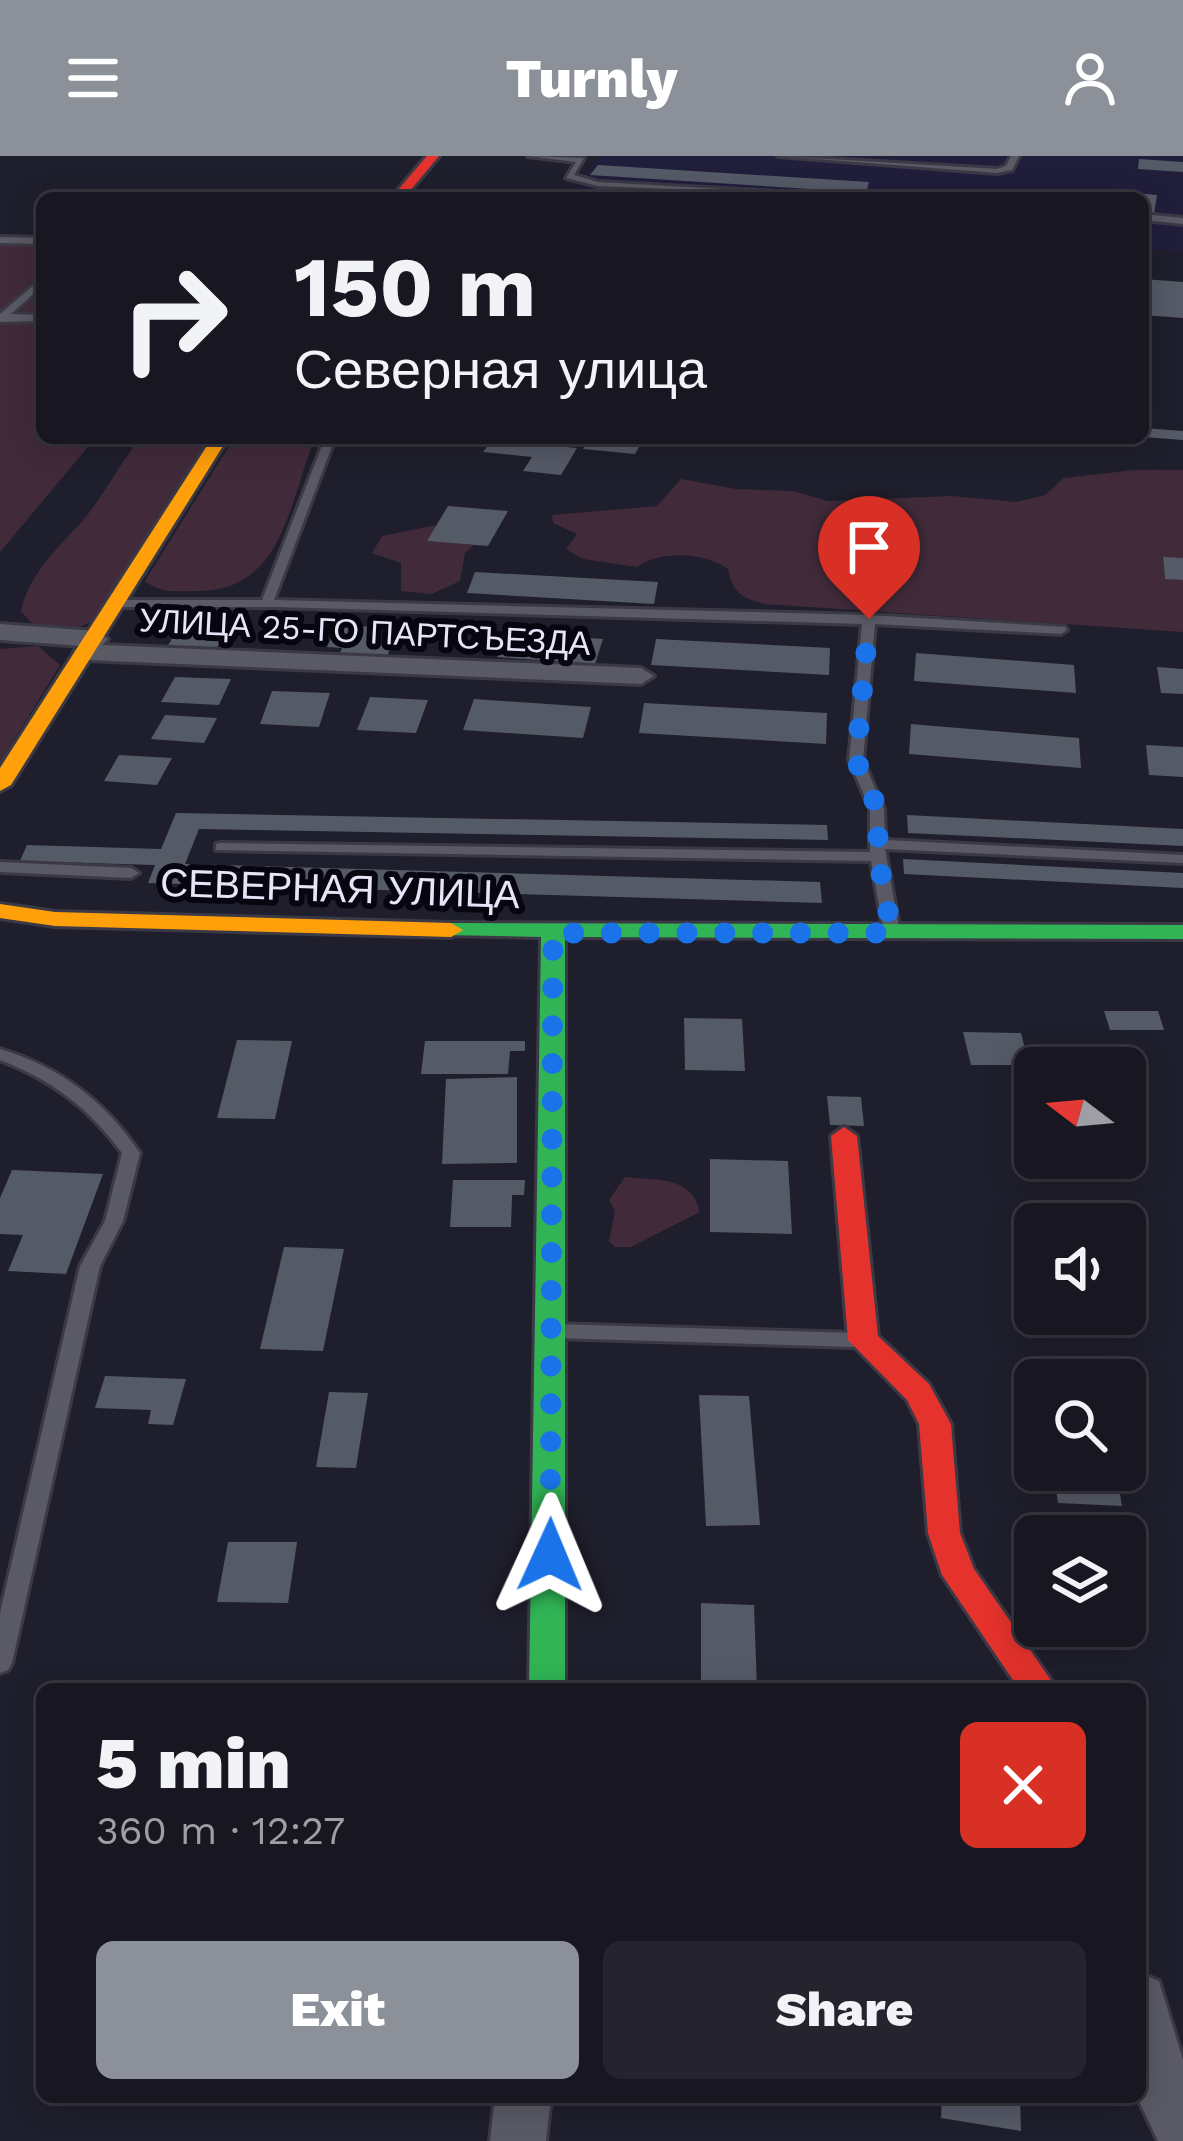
<!DOCTYPE html>
<html lang="en">
<head>
<meta charset="utf-8">
<style>
	body { margin:0; font-family:"Work Sans",sans-serif; background:#24232e; color:#f1f3f6; height:100vh; display:flex; flex-direction:column; font-size:45px; white-space:nowrap }
	* { box-sizing:border-box; margin:0 }
	p { font-size:39px; color:#9e9fa5 }
	.icon { flex:none; width:66px; height:66px; fill:none; stroke:currentColor; stroke-width:2; stroke-linecap:round; stroke-linejoin:round }
	.map { position:relative; flex:1; overflow:hidden }
	.drawer { position:absolute; left:36px; top:1527px; width:1110px; height:420px; display:flex; flex-direction:column; background:#171621; border-radius:18px; box-shadow:0 6px 30px #0003,0 0 0 3px #36353f }
	.drawer>* { flex:none }
	.banner { position:absolute; left:36px; top:36px; width:1113px; height:252px; border-radius:18px; box-shadow:0 6px 30px #0003,0 0 0 3px #36353f; background:#171621; color:#f1f3f6; overflow:hidden }
	.needle { width:78px; rotate:286deg }
	.controls { position:absolute; left:1014px; top:891px; display:grid; gap:24px }
	.controls a { display:grid; place-items:center; width:132px; height:132px; border-radius:18px; background:#171621; box-shadow:0 6px 30px #0003,0 0 0 3px #36353f; font-size:60px }
	.pin { position:absolute; display:grid; place-items:center; width:102px; height:102px; color:#fff; margin:-123px -51px; border-radius:50% 50% 50% 0; rotate:-45deg; box-shadow:0 0 12px #0007 }
	.pin .icon { rotate:45deg }
	.me { position:absolute; width:132px; margin:-66px; rotate:1deg; stroke-linejoin:round; filter:drop-shadow(0 0 9px #0008) }
	.turn { display:flex; align-items:center; gap:42px; height:252px; padding:0 60px; font-size:54px }
	.turn .icon { width:156px; height:156px; stroke-width:2.5 }
	.turn b { display:block; font-size:84px; line-height:102px }
	.round { display:grid; place-items:center; flex:none; width:126px; height:126px; border-radius:18px; background:#24232e }
	.head { display:flex; align-items:center; justify-content:space-between; height:204px; padding:0 60px }
	h1 { font-size:72px; font-weight:800; line-height:90px }
	.cta { display:flex; gap:24px; margin-top:auto; padding:24px 60px }
	.cta a { flex:1; height:138px; border-radius:18px; background:#8c9099; color:#fff; font-size:48px; font-weight:800; line-height:138px; text-align:center }
	.cta a+a { background:#24232e; color:#f1f3f6 }
	header { display:flex; justify-content:space-between; align-items:center; height:156px; padding:0 60px; background:#8c9099; color:#fff; font-size:54px; font-weight:800 }
	.map>svg:first-child { display:block }
</style>
</head>
<body>
<header><svg class="icon" aria-label="menu" viewBox="0 0 24 24"><path d="M4 6h16M4 12h16M4 18h16"/></svg>Turnly<svg class="icon" aria-label="person" viewBox="0 0 24 24"><circle cx="12" cy="8" r="4"/><path d="M4 21q1-7 8-7t8 7"/></svg></header>
<div class="map">
<svg width="1183" height="1985" viewBox="0 0 1183 1985">
	<rect width="100%" height="100%" fill="#1f1e2c"/>
	<path fill="#211e3c" d="M 599,0 L 1183,0 L 1183,96 L 1143,93 L 1143,42 L 568,42 Z"/>
	<g fill="#412b3a">
		<path d="M 0,87 L 42,88 L 42,282 L 104,282 L 92,286 L 0,396 Z"/>
		<path d="M 140,282 L 213,282 L 98,463 L 79,471 L 34,470 L 21,455 C 28,421 56,393 79,369 C 102,343 118,310 140,282 Z"/>
		<path d="M 234,282 L 315,282 C 289,345 284,434 199,435 C 178,435 161,438 145,425 Z"/>
		<path d="M 1134,314 L 1183,314 L 1183,402 L 1163,402 L 1165,422 L 1183,424 L 1183,476 L 764,448 C 742,442 732,436 728,413 C 705,396 660,394 637,411 L 583,403 L 566,393 L 577,378 L 553,367 L 552,359 L 657,350 L 681,323 L 736,333 L 793,335 L 827,345 L 952,340 L 1016,346 L 1045,339 L 1064,322 Z"/>
		<path d="M 436,369 L 428,385 L 474,389 L 465,397 L 460,425 L 432,438 L 401,435 L 401,407 L 372,397 L 382,380 Z"/>
		<path d="M 38,490 L 60,509 L 0,607 L 0,493 Z"/>
		<path d="M 625,1021 C 658,1025 691,1019 700,1056 L 631,1091 L 615,1091 L 609,1085 L 615,1054 L 609,1044 Z"/>
	</g>
	<g fill="#555a67">
		<path d="M 1139,3 L 1183,6 L 1183,16 L 1138,13 Z"/>
		<path d="M 598,9 L 869,26 L 867,33 L 826,34 L 590,19 Z"/>
		<path d="M 931,33 L 1014,39 L 1014,42 L 928,42 Z"/>
		<path d="M 1124,36 L 1157,39 L 1154,58 L 1143,57 L 1143,42 L 1123,42 Z"/>
		<path d="M 1143,123 L 1183,126 L 1183,162 L 1143,159 Z"/>
		<path d="M 1143,272 L 1183,275 L 1183,284 L 1143,281 Z"/>
		<path d="M 492,284 L 577,292 L 561,319 L 523,315 L 532,301 L 483,296 Z"/>
		<path d="M 587,286 L 639,291 L 635,298 L 583,293 Z"/>
		<path d="M 448,350 L 508,355 L 488,390 L 427,385 Z"/>
		<path d="M 1163,401 L 1183,402 L 1183,424 L 1165,423 Z"/>
		<path d="M 475,416 L 658,426 L 654,448 L 467,437 Z"/>
		<path d="M 180,469 L 228,472 L 216,493 L 167,491 Z"/>
		<path d="M 337,469 L 398,472 L 386,503 L 355,501 L 340,497 L 342,492 L 327,491 Z"/>
		<path d="M 507,476 L 603,483 L 595,508 L 497,501 Z"/>
		<path d="M 656,483 L 830,492 L 829,519 L 651,509 Z"/>
		<path d="M 916,497 L 1074,509 L 1076,537 L 914,525 Z"/>
		<path d="M 1157,511 L 1183,513 L 1183,538 L 1161,537 Z"/>
		<path d="M 175,521 L 231,523 L 219,549 L 161,546 Z"/>
		<path d="M 272,535 L 330,537 L 319,571 L 260,568 Z"/>
		<path d="M 370,541 L 428,544 L 416,577 L 357,574 Z"/>
		<path d="M 474,543 L 591,551 L 583,582 L 463,574 Z"/>
		<path d="M 644,547 L 827,557 L 826,588 L 639,577 Z"/>
		<path d="M 165,559 L 217,562 L 204,587 L 151,583 Z"/>
		<path d="M 911,568 L 1079,582 L 1081,612 L 909,598 Z"/>
		<path d="M 1146,589 L 1183,591 L 1183,621 L 1149,619 Z"/>
		<path d="M 119,599 L 172,602 L 157,629 L 104,625 Z"/>
		<path d="M 176,657 L 827,669 L 828,684 L 199,673 L 185,708 L 820,726 L 822,747 L 148,727 L 155,709 L 20,705 L 27,689 L 161,693 Z"/>
		<path d="M 907,659 L 1183,673 L 1183,690 L 908,677 Z"/>
		<path d="M 903,703 L 1183,717 L 1183,732 L 904,718 Z"/>
		<path d="M 1104,855 L 1158,855 L 1164,874 L 1110,874 Z"/>
		<path d="M 684,862 L 742,863 L 745,915 L 685,914 Z"/>
		<path d="M 963,876 L 1021,877 L 1029,909 L 971,909 Z"/>
		<path d="M 237,884 L 292,885 L 275,963 L 217,962 Z"/>
		<path d="M 425,885 L 525,885 L 525,895 L 510,895 L 508,918 L 421,918 Z"/>
		<path d="M 517,921 L 517,1007 L 442,1008 L 446,923 Z"/>
		<path d="M 827,940 L 861,941 L 864,970 L 830,969 Z"/>
		<path d="M 710,1003 L 788,1005 L 792,1078 L 710,1076 Z"/>
		<path d="M 12,1014 L 103,1018 L 66,1118 L 8,1115 L 23,1079 L 0,1078 L 0,1042 Z"/>
		<path d="M 453,1024 L 525,1024 L 524,1039 L 512,1039 L 511,1071 L 450,1071 Z"/>
		<path d="M 284,1091 L 344,1093 L 323,1195 L 260,1193 Z"/>
		<path d="M 105,1220 L 186,1223 L 173,1269 L 148,1268 L 151,1254 L 95,1252 Z"/>
		<path d="M 329,1236 L 368,1237 L 356,1312 L 316,1311 Z"/>
		<path d="M 699,1239 L 749,1240 L 760,1369 L 706,1370 Z"/>
		<path d="M 1053,1314 L 1116,1314 L 1122,1350 L 1058,1347 Z"/>
		<path d="M 228,1386 L 297,1386 L 288,1447 L 217,1446 Z"/>
		<path d="M 701,1447 L 754,1449 L 757,1533 L 701,1533 Z"/>
		<path d="M 942,1941 L 1020,1941 L 1021,1975 L 941,1962 Z"/>
	</g>
	<g fill="none" stroke-linecap="round" stroke-linejoin="round">
		<g stroke="#3a3945" stroke-width="6">
			<g id="lane">
				<path d="M 528,0 L 584,2 L 574,19 L 598,26 L 888,42 L 598,30 L 566,22 L 576,6 Z"/>
				<path d="M 778,0 L 997,13 L 1006,10 L 1011,0 L 1019,0 L 1012,14 L 997,17 Z"/>
				<path d="M 1143,58 L 1183,62 L 1183,68 L 1143,64 Z"/>
				<path d="M 0,81 L 42,82 L 42,88 L 0,87 Z"/>
				<path d="M 42,122 L 42,130 L 11,158 L 42,159 L 42,165 L 0,166 L 0,158 Z"/>
				<path d="M 325,282 L 335,282 L 274,444 L 869,459 L 1065,471 L 1067,474 L 1061,478 L 875,468 L 863,604 L 884,653 L 885,684 L 1183,699 L 1183,707 L 885,693 L 900,777 L 892,782 L 884,777 L 871,705 L 216,694 L 216,688 L 221,687 L 870,696 L 870,653 L 849,604 L 862,468 L 277,451 L 113,451 L 113,445 L 117,444 L 262,444 Z"/>
				<path d="M 0,706 L 131,712 L 139,717 L 131,722 L 0,716 Z"/>
				<path d="M 0,893 C 60,911 105,945 140,997 L 123,1065 L 100,1110 L 12,1507 L 8,1514 L 0,1517 L 0,1457 L 80,1110 L 105,1065 L 122,997 C 89,952 52,924 0,904 Z"/>
				<path d="M 554,1168 L 855,1177 L 862,1179 L 865,1184 L 862,1189 L 855,1191 L 554,1182 L 547,1180 L 544,1175 L 547,1170 Z"/>
			</g>
		</g>
		<g stroke="#3a3945" stroke-width="6">
			<g id="street">
				<path d="M 0,468 L 95,475 L 108,483 L 102,489 L 641,512 L 654,520 L 641,528 L 87,504 L 74,496 L 82,490 L 0,484 Z"/>
				<path d="M 1140,1817 L 1159,1825 L 1183,1904 L 1183,1985 L 1158,1985 L 1137,1941 Z"/>
				<path d="M 495,1941 L 551,1941 L 546,1985 L 490,1985 Z"/>
			</g>
		</g>
		<g stroke="#3a3945" stroke-width="6">
			<path id="fast" d="M 451,767 L 1183,769 L 1183,783 L 565,781 L 565,1533 L 529,1533 L 541,781 L 443,779 L 439,774 Z"/>
		</g>
		<g stroke="#3a3945" stroke-width="6">
			<g id="slow">
				<path d="M 212,282 L 228,282 L 11,629 L 0,635 L 0,612 Z"/>
				<path d="M 0,748 L 55,756 L 451,767 L 463,774 L 451,781 L 55,770 L 0,762 Z"/>
			</g>
		</g>
		<g stroke="#3a3945" stroke-width="6">
			<g id="jam">
				<path d="M 427,0 L 439,0 L 404,42 L 391,42 Z"/>
				<path d="M 844,971 L 857,980 L 878,1180 L 929,1228 L 951,1268 L 960,1377 L 974,1413 L 1057,1533 L 1019,1533 L 942,1419 L 928,1377 L 919,1268 L 907,1244 L 848,1184 L 831,980 Z"/>
			</g>
		</g>
		<use href="#lane" fill="#5a5a65" fill-rule="evenodd"/>
		<use href="#street" fill="#5a5a65" fill-rule="evenodd"/>
		<use href="#fast" fill="#30b455" fill-rule="evenodd"/>
		<use href="#slow" fill="#ff9f0a" fill-rule="evenodd"/>
		<use href="#jam" fill="#e5322d" fill-rule="evenodd"/>
	</g>
	<g fill="none" stroke-linecap="round" stroke-linejoin="round">
		<path stroke="#1a73e8" stroke-width="21" stroke-dasharray="0 37.8" d="M 550,1399 L 553,777 L 892,777 L 878,701 L 878,653 L 856,604 L 869,463"/>
	</g>
	<g text-anchor="middle" stroke-width="12" stroke-linejoin="round" paint-order="stroke">
		<g font-size="33" fill="#e5e5f7" stroke="#060510">
			<text transform="translate(365 475) rotate(3)" y="12">УЛИЦА 25-ГО ПАРТСЪЕЗДА</text>
		</g>
		<g font-size="39" fill="#e5e5f7" stroke="#060510">
			<text transform="translate(340 732) rotate(2)" y="14">СЕВЕРНАЯ УЛИЦА</text>
		</g>
	</g>
</svg>
<div class="controls">
<a><svg class="needle" viewBox="-14 -14 28 28"><path d="M0-13l5 13h-10z" fill="#e53935"/><path d="M0 13l5-13h-10z" fill="#9e9fa5"/></svg></a>
<a><svg class="icon" aria-label="sound" viewBox="0 0 24 24"><path d="M4 9h4l5-4v14l-5-4H4zM17 9q2 3 0 6"/></svg></a>
<a><svg class="icon" aria-label="search" viewBox="0 0 24 24"><circle cx="10" cy="10" r="6"/><path d="M15 15l6 6"/></svg></a>
<a><svg class="icon" aria-label="layers" viewBox="0 0 24 24"><path d="M12 4l9 5-9 5-9-5zM3 14l9 5 9-5"/></svg></a>
</div>
<div class="pin" style="left:869px;top:463px;background:#d93025"><svg class="icon" aria-label="arrive" viewBox="0 0 24 24"><path d="M6 21V4h12l-3 4 3 4H6"/></svg></div>
<svg class="me" style="left:550px;top:1399px" viewBox="-20 -20 40 40"><path d="M0-17L14 15 0 8-14 15z" fill="#1a73e8" stroke="#fff" stroke-width="4"/></svg>
<div class="banner">
<div class="turn"><svg class="icon" aria-label="right" viewBox="0 0 24 24"><path d="M7 20v-9h11M14 6l5 5-5 5"/></svg><div><b>150 m</b>Северная улица</div></div>
</div>
<section class="drawer">
<div class="head"><div><h1>5 min</h1><p>360 m · 12:27</p></div><a class="round" style="background:#d93025;color:#fff"><svg class="icon" aria-label="close" viewBox="0 0 24 24"><path d="M6 6l12 12M18 6L6 18"/></svg></a></div>
<div class="cta"><a>Exit</a><a>Share</a></div>
</section>
</div>
</body>
</html>
